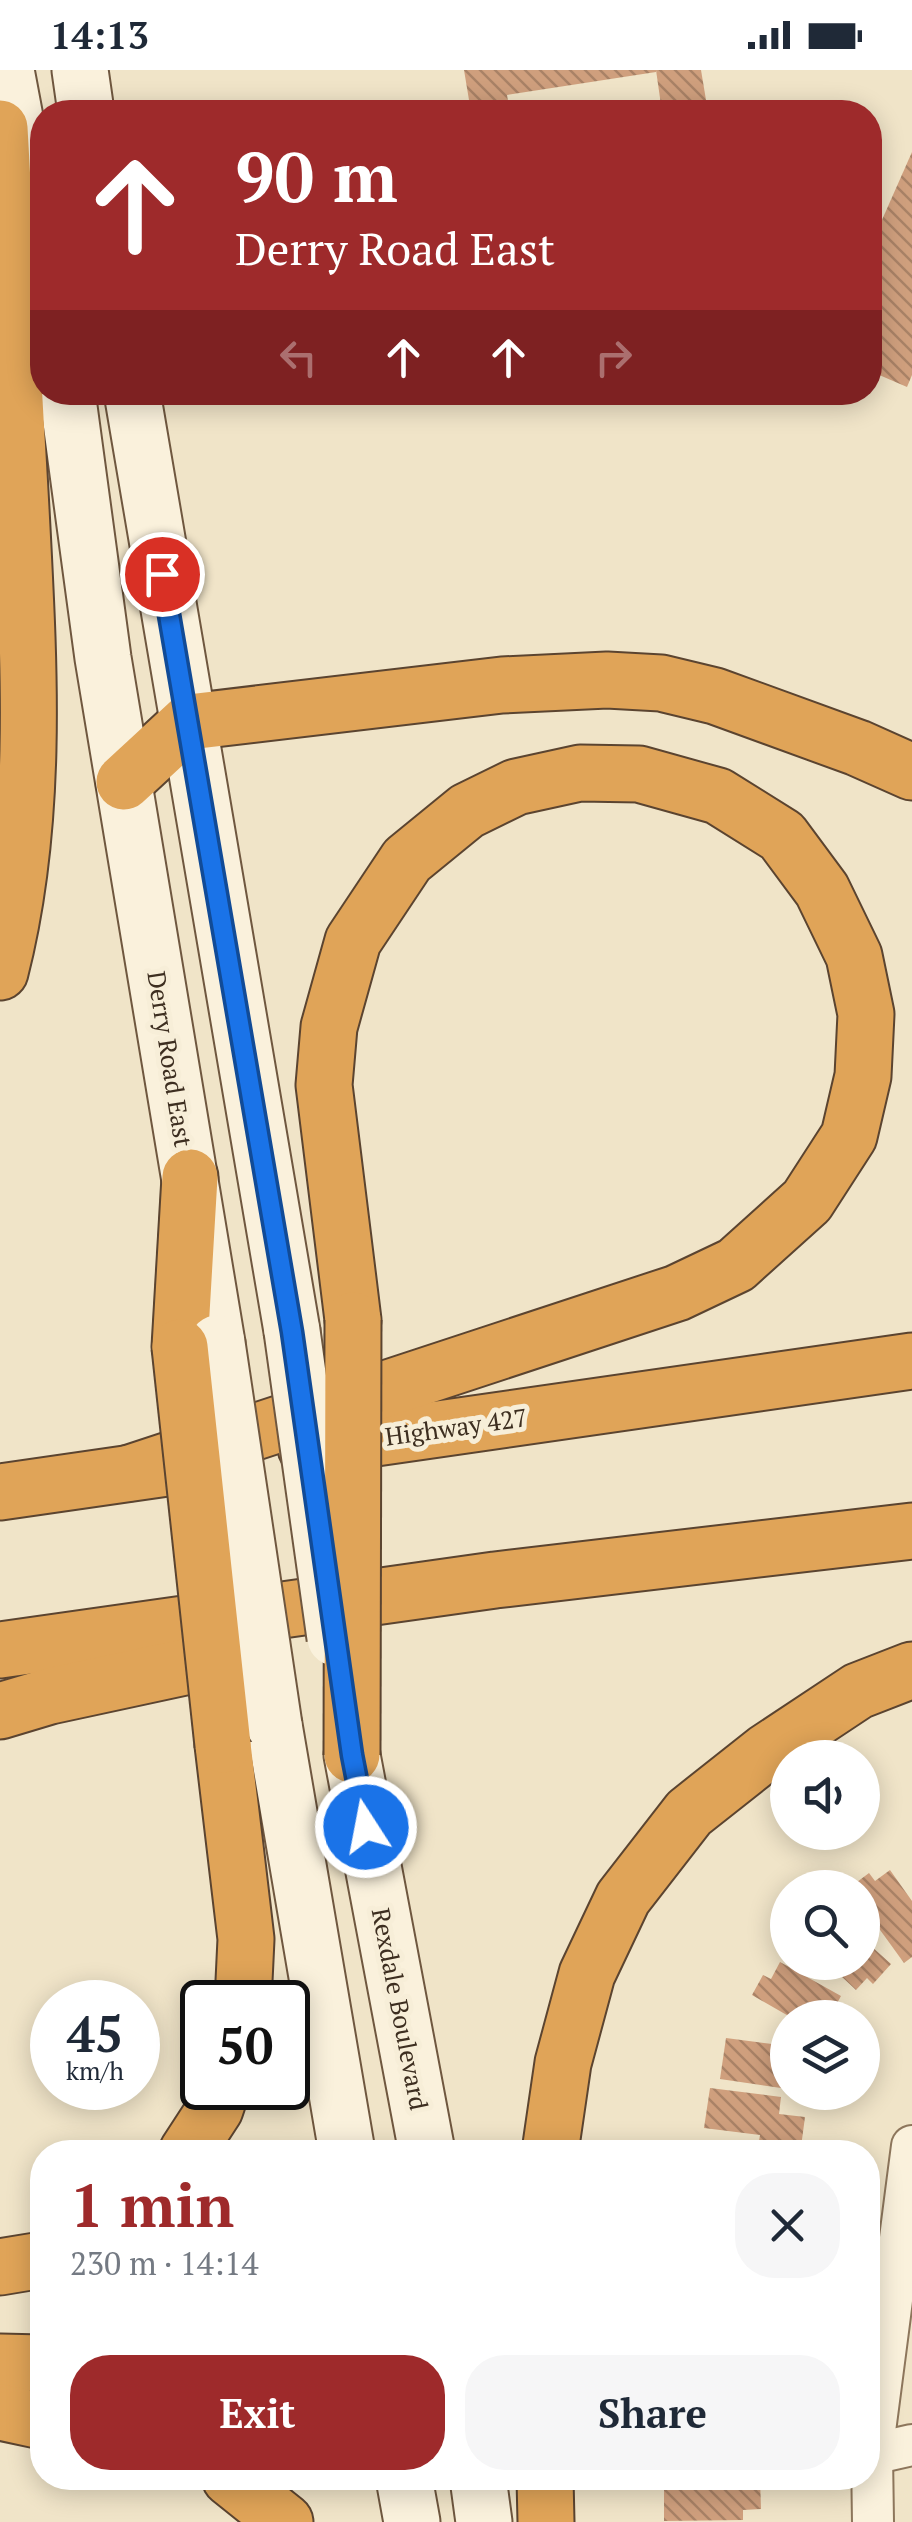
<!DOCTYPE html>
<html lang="en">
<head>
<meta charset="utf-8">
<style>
	body { margin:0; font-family:"PT Serif",serif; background:#f6f6f7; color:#1f2937; height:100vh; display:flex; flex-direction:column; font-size:38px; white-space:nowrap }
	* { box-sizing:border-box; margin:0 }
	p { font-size:32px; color:#747a83 }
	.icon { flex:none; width:55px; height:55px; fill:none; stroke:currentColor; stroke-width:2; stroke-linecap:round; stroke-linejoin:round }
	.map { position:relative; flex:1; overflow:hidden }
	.panel { position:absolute; left:30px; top:2070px; width:850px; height:350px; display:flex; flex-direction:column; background:#fff; border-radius:40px; box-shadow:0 5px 25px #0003 }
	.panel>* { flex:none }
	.guide { position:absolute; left:30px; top:30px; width:852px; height:305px; border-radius:40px; box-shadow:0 5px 25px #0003; background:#9e2a2b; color:#fff; overflow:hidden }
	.tools { position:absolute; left:770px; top:1670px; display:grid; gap:20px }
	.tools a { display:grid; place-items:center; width:110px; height:110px; border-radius:50%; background:#fff; box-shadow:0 5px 25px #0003; font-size:50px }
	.speed { position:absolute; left:30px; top:1910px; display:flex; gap:20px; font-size:50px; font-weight:700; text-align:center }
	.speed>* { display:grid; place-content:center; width:130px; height:130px; border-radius:50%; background:#fff; box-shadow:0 5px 25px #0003; line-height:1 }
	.speed small { font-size:25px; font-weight:400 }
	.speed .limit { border:5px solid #111; border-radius:15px; background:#fff; color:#111 }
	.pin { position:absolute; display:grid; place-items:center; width:85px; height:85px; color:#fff; margin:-42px; border:5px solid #fff; border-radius:50%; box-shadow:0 2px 10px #0007 }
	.me { position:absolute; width:110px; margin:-55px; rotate:349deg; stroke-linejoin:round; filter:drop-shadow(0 0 8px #0008) }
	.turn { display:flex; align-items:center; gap:35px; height:210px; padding:0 40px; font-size:45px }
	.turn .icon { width:130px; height:130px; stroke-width:2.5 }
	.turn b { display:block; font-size:70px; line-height:85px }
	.lanes { display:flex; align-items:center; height:95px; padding:0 40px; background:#0003; justify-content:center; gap:50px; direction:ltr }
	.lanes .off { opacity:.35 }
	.round { display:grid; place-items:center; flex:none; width:105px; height:105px; border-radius:40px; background:#f6f6f7 }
	.headline { display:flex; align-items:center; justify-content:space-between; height:170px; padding:0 40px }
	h1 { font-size:60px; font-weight:800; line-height:75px; color:#9e2a2b }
	.button { display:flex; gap:20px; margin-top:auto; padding:20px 40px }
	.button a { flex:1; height:115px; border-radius:40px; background:#9e2a2b; color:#fff; font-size:40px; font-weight:800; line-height:115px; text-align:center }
	.button a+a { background:#f6f6f7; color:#1f2937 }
	.status { display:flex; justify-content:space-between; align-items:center; height:70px; padding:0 50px; background:#fff; direction:ltr }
	.status svg { height:28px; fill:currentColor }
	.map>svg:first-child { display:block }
</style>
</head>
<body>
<div class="status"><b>14:13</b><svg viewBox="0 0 49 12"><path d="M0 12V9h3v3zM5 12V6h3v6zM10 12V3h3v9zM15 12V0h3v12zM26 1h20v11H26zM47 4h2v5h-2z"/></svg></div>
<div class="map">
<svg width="912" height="2452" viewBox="0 0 912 2452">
	<defs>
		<pattern id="building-back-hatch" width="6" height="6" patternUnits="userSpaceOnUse" patternTransform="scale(2.5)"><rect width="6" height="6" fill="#cf9f7d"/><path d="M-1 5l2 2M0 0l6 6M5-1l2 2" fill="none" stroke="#a98266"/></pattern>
	</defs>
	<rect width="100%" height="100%" fill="#f0e4c8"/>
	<g fill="url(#building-back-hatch)">
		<path d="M 464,0 L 656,0 L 656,2 L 507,25 L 510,42 L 471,42 Z"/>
		<path d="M 656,0 L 701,0 L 708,42 L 662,42 Z"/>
		<path d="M 912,82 L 912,305 L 907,317 L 870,301 L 870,177 Z"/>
		<path d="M 890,1800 L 912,1831 L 912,1887 L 904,1893 L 862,1835 L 862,1818 L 849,1818 L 869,1803 L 875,1811 Z"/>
		<path d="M 871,1876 L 891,1894 L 873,1914 L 867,1908 L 856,1920 L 826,1892 L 862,1892 L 862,1877 L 867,1881 Z"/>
		<path d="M 780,1892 L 841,1926 L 833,1941 L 846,1948 L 792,1948 L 752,1925 L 763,1905 L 771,1909 Z"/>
		<path d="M 726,1968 L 788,1976 L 788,2019 L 720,2009 Z"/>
		<path d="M 710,2018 L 781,2027 L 779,2044 L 805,2047 L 801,2077 L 759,2071 L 760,2065 L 704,2058 Z"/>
		<path d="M 703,2073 L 752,2080 L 751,2082 L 702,2082 Z"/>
		<path d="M 664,2408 L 760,2408 L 761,2439 L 743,2440 L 743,2450 L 664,2451 Z"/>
	</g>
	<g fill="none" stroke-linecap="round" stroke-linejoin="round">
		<g stroke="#8d765c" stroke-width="44">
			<g id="street">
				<path d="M 872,2384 L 912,2375"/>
				<path d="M 873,2452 L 872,2384 L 912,2076"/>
			</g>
		</g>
		<g stroke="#6f573f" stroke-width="59">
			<g id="secondary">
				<path d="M 6,0 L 42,191"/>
				<path d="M 80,0 L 86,42"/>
				<path d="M 67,322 L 103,588 L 217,1273"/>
				<path d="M 132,322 L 292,1261"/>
				<path d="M 274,1655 L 347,2082"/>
				<path d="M 352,1685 L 427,2082"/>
				<path d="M 404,2408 L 412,2452"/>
				<path d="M 478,2408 L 484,2452"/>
			</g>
		</g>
		<g stroke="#5b4430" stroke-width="59">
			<g id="highway">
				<path d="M 0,58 C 7,185 14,312 21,439 C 29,593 39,751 0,902"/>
				<path d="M 124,712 L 189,652 L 502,615 L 607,610 L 661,613 L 715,626 L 858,678 L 912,702"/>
				<path d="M 180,1277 L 190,1107"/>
				<path d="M 306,1378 L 912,1291"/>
				<path d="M 130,1403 L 677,1223 L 736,1195 L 807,1131 L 849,1066 L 863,1006 L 866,944 L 854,886 L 822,820 L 782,766 L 718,726 L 639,704 L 580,703 L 516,717 L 467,741 L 407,790 L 353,871 L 329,957 L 324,1015 L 353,1250"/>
				<path d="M 0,1422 L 167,1398"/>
				<path d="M 0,1580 L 495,1510 L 912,1461"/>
				<path d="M 0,1641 L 50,1626 L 259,1581"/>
				<path d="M 223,1675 L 246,1869 L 243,1932"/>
				<path d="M 187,2082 L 215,2039 L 222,2018"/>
				<path d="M 550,2082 L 563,1993 L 587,1904 L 623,1828 L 689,1743 L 766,1682 L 858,1621 L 912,1600"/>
				<path d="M 0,2197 L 42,2190"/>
				<path d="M 0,2292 L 42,2293"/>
				<path d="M 0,2342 L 42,2351"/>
				<path d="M 230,2408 L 285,2452"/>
				<path d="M 545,2408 L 546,2452"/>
			</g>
		</g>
		<use href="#street" stroke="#faf1dc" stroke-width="40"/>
		<use href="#secondary" stroke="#faf1dc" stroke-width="55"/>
		<use href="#highway" stroke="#e0a458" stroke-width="55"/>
		<g stroke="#6f573f" stroke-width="59" stroke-linecap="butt">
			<g id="secondary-bridge">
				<path d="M 292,1261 L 335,1568"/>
				<path d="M 217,1273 L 274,1655"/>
			</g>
		</g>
		<g stroke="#5b4430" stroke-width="59" stroke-linecap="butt">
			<g id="highway-bridge">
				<path d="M 180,1277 L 223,1675"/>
				<path d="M 352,1685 L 353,1250"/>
			</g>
		</g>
		<use href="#secondary-bridge" stroke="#faf1dc" stroke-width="55"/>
		<use href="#highway-bridge" stroke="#e0a458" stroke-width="55"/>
	</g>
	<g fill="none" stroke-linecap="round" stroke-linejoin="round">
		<g stroke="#114b97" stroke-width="25">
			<path id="route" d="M 162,504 L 292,1262 L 352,1685 L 366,1757"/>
		</g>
		<use href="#route" stroke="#1a73e8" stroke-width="18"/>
	</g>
	<g text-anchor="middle" stroke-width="10" stroke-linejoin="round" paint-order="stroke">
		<g font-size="25" fill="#3d2e20" stroke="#f7eed8">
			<text transform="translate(170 989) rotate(81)" y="9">Derry Road East</text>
			<text transform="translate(456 1357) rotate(-8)" y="9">Highway 427</text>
			<text transform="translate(400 1939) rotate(79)" y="9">Rexdale Boulevard</text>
		</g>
	</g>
</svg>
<div class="tools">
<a><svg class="icon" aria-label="sound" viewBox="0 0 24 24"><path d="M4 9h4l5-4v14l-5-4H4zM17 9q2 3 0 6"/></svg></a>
<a><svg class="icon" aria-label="search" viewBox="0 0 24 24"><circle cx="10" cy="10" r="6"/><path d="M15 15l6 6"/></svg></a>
<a><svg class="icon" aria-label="layers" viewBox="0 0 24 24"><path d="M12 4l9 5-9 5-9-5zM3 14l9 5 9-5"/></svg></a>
</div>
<div class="speed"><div>45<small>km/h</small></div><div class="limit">50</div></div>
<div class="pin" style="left:162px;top:504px;background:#d93025"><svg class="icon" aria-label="arrive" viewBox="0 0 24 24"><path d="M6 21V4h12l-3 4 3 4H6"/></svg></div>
<svg class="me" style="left:366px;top:1757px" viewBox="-20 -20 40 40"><circle r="17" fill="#1a73e8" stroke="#fff" stroke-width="3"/><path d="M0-11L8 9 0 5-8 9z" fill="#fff"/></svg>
<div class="guide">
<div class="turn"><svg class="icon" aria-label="ahead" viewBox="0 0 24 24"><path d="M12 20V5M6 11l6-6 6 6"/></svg><div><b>90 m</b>Derry Road East</div></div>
<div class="lanes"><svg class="icon off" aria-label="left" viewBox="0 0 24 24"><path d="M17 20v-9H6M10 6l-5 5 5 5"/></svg><svg class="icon" aria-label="ahead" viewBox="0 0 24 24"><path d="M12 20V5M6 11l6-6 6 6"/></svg><svg class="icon" aria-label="ahead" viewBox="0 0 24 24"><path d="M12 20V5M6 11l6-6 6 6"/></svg><svg class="icon off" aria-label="right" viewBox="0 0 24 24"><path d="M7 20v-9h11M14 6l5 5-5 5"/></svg></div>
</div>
<section class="panel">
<div class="headline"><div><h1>1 min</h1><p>230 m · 14:14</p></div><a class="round"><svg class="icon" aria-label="close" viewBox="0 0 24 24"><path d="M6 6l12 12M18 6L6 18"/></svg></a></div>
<div class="button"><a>Exit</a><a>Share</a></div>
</section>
</div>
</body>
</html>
